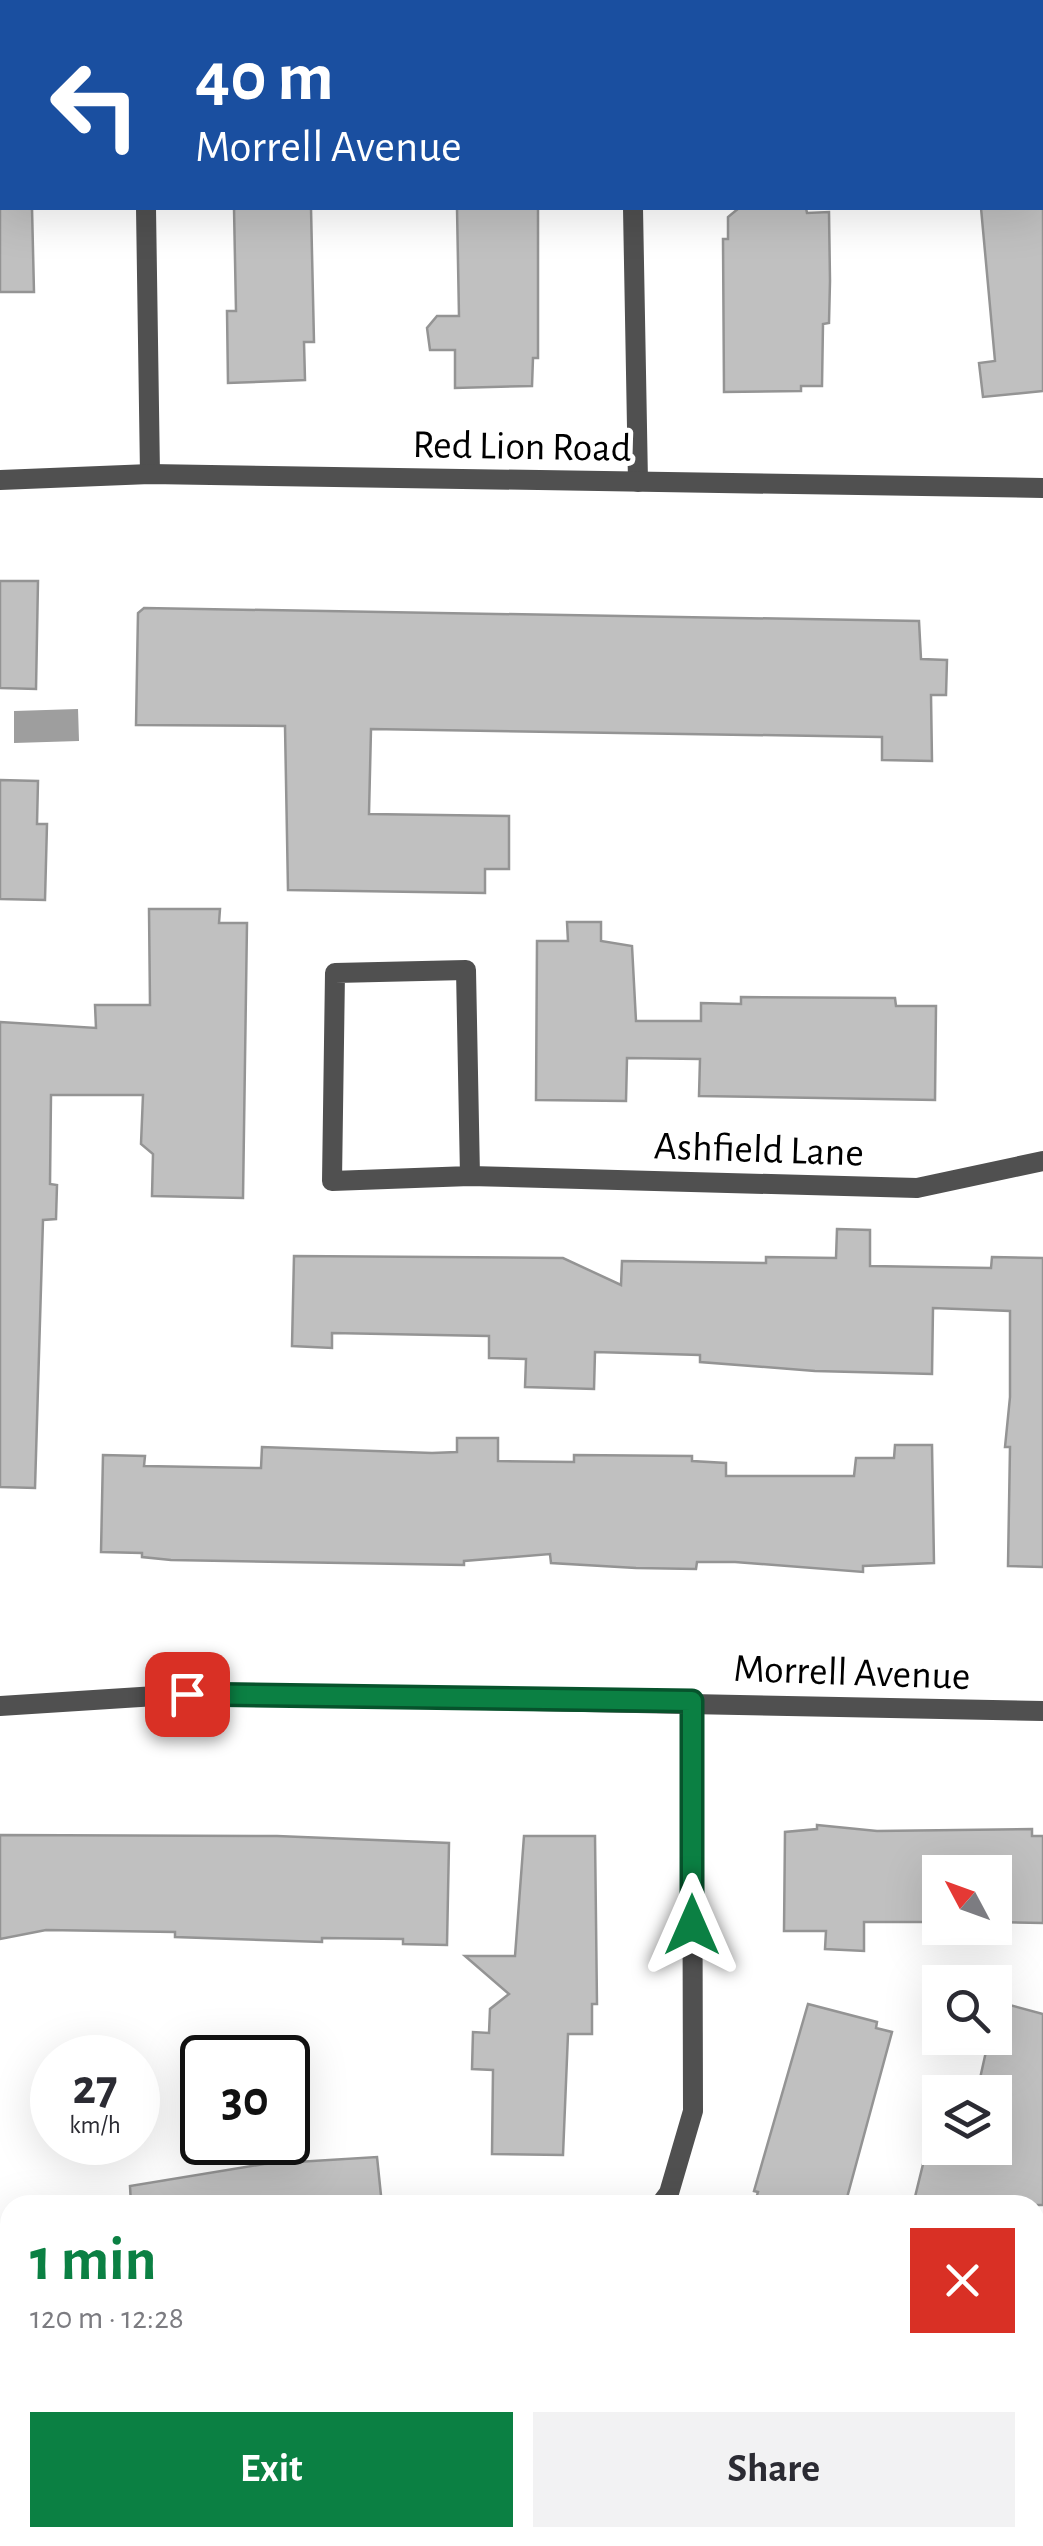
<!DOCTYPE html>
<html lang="en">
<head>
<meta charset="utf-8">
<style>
	body { margin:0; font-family:"Alegreya Sans",sans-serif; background:#f2f2f3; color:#2b2b33; height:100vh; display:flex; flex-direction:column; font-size:38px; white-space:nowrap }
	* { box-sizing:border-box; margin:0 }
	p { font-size:32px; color:#7c7c81 }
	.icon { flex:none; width:55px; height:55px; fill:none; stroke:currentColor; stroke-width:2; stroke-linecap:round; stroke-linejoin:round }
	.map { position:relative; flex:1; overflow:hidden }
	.panel { position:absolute; left:0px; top:2195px; width:1045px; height:352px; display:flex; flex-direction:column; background:#fff; border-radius:30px 30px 0 0; box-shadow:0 10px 40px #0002 }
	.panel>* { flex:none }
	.top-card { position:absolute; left:0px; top:0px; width:1045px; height:210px; box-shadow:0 10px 40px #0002; background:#1a4fa0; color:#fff; overflow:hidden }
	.needle { width:65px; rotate:311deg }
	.tools { position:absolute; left:922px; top:1855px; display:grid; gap:20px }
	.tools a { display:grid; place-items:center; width:90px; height:90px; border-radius:0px; background:#fff; box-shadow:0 10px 40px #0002; font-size:50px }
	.speed { position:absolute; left:30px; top:2035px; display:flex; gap:20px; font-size:50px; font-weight:700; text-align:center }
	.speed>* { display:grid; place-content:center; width:130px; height:130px; border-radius:50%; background:#fff; box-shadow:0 10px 40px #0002; line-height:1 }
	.speed small { font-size:25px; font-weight:400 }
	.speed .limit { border:5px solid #111; border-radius:15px; background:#fff; color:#111 }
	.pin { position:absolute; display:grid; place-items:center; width:85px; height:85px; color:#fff; margin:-42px; border-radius:20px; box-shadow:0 5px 15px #0006 }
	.me { position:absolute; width:110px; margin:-55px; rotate:0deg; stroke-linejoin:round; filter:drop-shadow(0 0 8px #0008) }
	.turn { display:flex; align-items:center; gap:35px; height:210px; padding:0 30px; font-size:45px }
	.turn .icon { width:130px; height:130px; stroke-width:2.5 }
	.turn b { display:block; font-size:70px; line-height:85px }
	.round { display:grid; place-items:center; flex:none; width:105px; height:105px; border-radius:0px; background:#f2f2f3 }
	.headline { display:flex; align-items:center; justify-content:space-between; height:170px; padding:0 30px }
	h1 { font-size:60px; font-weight:700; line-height:75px; color:#0b8043 }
	.primary-button { display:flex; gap:20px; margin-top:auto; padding:20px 30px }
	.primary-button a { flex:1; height:115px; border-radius:0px; background:#0b8043; color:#fff; font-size:40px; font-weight:700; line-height:115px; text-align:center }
	.primary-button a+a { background:#f2f2f3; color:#2b2b33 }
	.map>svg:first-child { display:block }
</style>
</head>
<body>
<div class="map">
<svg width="1043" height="2546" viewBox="0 0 1043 2546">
	<rect width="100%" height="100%" fill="#fff"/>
	<path fill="#9e9e9e" d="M 78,709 L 79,741 L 14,743 L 14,711 Z"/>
	<g fill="#c0c0c0" stroke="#949494" stroke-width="2.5">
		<path d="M 0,208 L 32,208 L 34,292 L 0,292 Z"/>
		<path d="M 234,208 L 311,208 L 314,342 L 304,342 L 305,380 L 228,383 L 227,311 L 236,311 Z"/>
		<path d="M 457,208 L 538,208 L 538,358 L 533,358 L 532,386 L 455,388 L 455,350 L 430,350 L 427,328 L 437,316 L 459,316 Z"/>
		<path d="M 739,208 L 806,208 L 807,213 L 829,212 L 830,281 L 829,323 L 823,324 L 822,386 L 801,386 L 801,391 L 724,392 L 723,239 L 728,239 L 728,217 Z"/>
		<path d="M 981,208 L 1043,208 L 1043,391 L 983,397 L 979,363 L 995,361 Z"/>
		<path d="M 0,581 L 38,581 L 36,689 L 0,688 Z"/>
		<path d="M 144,608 L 919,621 L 921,659 L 947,660 L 946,695 L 931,695 L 932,761 L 882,760 L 882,737 L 371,729 L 369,814 L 509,816 L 509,869 L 485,869 L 485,893 L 288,890 L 285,726 L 136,725 L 138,613 Z"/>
		<path d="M 0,780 L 38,781 L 37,824 L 47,824 L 45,900 L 0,899 Z"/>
		<path d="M 149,909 L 220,909 L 219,923 L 247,923 L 243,1198 L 152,1196 L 153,1154 L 141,1144 L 143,1095 L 51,1095 L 50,1184 L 57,1185 L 56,1219 L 43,1220 L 35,1488 L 0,1487 L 0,1022 L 96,1028 L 95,1005 L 150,1005 Z"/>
		<path d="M 567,922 L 601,922 L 601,941 L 632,946 L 636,1021 L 701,1021 L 701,1003 L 741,1004 L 741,997 L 895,998 L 896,1006 L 936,1006 L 935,1100 L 699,1096 L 700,1059 L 627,1058 L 626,1101 L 536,1100 L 537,941 L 568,941 Z"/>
		<path d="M 837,1229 L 870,1230 L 870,1266 L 991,1268 L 992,1257 L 1043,1258 L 1043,1567 L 1008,1566 L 1010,1447 L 1005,1447 L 1010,1397 L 1010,1311 L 933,1308 L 932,1374 L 815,1371 L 700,1362 L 700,1355 L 595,1352 L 594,1389 L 525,1387 L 526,1359 L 489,1358 L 489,1336 L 332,1333 L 332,1348 L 292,1346 L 294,1256 L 563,1258 L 621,1285 L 622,1261 L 766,1263 L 766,1257 L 836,1258 Z"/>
		<path d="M 457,1438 L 498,1438 L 498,1461 L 574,1462 L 574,1455 L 692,1456 L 692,1461 L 726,1463 L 726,1476 L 854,1476 L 856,1458 L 894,1458 L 895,1445 L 932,1445 L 934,1563 L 863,1566 L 863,1572 L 735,1562 L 697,1562 L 696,1569 L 636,1568 L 551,1563 L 550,1554 L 464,1561 L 464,1565 L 171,1560 L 142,1557 L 142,1553 L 101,1552 L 103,1455 L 145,1456 L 144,1466 L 261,1468 L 262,1447 L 432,1453 L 457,1452 Z"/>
		<path d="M 817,1825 L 877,1831 L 1032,1829 L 1032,1836 L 1043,1836 L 1043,1923 L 995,1922 L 995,1872 L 940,1872 L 940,1914 L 926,1911 L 923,1922 L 864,1922 L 864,1951 L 825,1949 L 826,1931 L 784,1931 L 785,1832 L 817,1829 Z"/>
		<path d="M 0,1835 L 277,1836 L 449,1843 L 447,1945 L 403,1944 L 403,1939 L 322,1938 L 322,1942 L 175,1937 L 175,1932 L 46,1930 L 0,1939 Z"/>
		<path d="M 524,1836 L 595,1836 L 597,2004 L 592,2004 L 592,2034 L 568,2034 L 563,2155 L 492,2154 L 493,2070 L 472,2069 L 473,2032 L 489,2033 L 490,2009 L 509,1994 L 465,1956 L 515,1956 Z"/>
		<path d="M 995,2001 L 1043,2014 L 1043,2205 L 913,2205 L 927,2148 L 961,2157 L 963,2148 L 995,2148 L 995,2092 L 977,2092 L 989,2038 L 995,2038 Z"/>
		<path d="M 808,2004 L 877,2022 L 876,2028 L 892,2032 L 845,2205 L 754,2205 L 758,2192 L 754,2191 Z"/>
		<path d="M 377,2157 L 382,2205 L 131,2205 L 130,2186 L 264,2164 Z"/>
	</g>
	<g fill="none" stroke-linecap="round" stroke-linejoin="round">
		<g stroke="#505050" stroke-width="20">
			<path d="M 142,0 L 142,2"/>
			<path d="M 630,0 L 630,2"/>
			<path d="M 146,208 L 150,474"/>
			<path d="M 633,208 L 638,482"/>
			<path d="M 470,1176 L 466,970 L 335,973 L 332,1181 L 470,1176 L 917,1188 L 1043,1161"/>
			<path d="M 660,2205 L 669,2193 L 693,2111 L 692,1701"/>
			<path d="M 0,2376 L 10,2379"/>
		</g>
		<g stroke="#505050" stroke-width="20">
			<path d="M 0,480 L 150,474 L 1043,488"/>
			<path d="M 0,1706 L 187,1694 L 1043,1711"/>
		</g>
	</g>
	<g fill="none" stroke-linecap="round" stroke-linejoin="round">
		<g stroke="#07532c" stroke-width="25">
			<path id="route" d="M 187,1694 L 692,1701 L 692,1925"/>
		</g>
		<use href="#route" stroke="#0b8043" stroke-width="18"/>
	</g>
	<g text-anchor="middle" stroke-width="10" stroke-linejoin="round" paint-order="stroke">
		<g font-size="40" fill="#000" stroke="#fff">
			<text transform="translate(522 445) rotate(1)" y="14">Red Lion Road</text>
			<text transform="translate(759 1148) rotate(2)" y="14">Ashfield Lane</text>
			<text transform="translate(852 1671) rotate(2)" y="14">Morrell Avenue</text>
		</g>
	</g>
</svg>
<div class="tools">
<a><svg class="needle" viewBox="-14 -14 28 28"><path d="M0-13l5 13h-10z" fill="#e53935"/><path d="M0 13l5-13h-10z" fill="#7c7c81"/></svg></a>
<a><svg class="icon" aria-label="search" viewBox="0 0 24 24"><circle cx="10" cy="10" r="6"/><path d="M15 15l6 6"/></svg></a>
<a><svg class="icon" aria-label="layers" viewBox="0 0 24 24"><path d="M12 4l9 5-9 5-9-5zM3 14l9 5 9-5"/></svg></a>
</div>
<div class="speed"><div>27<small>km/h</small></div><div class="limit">30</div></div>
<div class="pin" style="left:187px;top:1694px;background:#d93025"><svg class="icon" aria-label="arrive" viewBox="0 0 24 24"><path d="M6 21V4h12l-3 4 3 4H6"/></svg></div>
<svg class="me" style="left:692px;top:1925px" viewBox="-20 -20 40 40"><path d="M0-17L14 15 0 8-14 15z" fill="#0b8043" stroke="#fff" stroke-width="4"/></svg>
<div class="top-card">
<div class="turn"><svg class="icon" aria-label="left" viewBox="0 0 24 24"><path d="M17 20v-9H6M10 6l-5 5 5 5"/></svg><div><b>40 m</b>Morrell Avenue</div></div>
</div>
<section class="panel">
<div class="headline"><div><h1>1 min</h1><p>120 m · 12:28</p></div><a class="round" style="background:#d93025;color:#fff"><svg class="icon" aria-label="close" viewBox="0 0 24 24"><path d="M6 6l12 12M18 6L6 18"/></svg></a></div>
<div class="primary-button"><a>Exit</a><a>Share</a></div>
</section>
</div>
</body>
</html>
